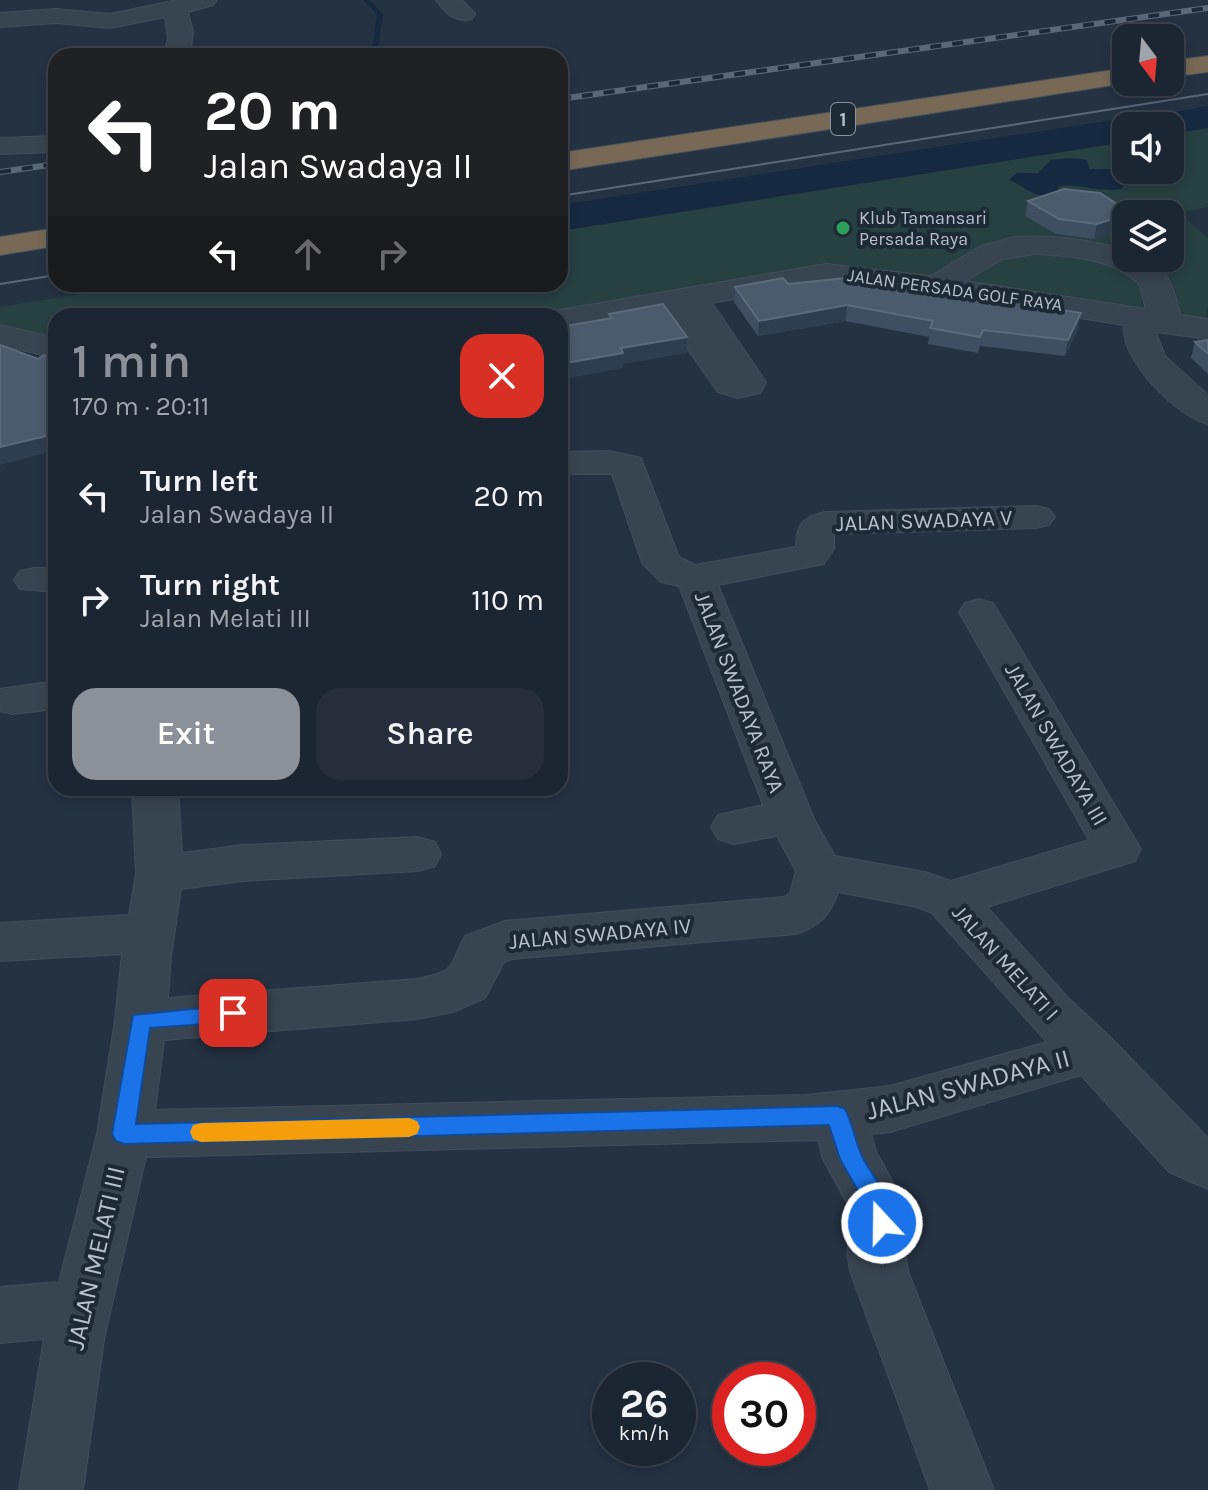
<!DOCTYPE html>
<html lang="en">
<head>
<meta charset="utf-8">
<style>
	body { margin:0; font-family:Karla,sans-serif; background:#252e3a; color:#f1f3f6; height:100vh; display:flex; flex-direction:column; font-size:30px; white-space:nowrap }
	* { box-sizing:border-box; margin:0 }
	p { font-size:26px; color:#a0a5ac }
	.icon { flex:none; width:44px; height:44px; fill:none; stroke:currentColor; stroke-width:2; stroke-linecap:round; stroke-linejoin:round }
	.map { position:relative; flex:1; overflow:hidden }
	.side { position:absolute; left:48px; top:308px; width:520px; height:488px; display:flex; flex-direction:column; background:#1c2632; border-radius:24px; box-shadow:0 4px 12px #0003,0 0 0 2px #3a434d }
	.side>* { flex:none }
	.banner { position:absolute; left:48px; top:48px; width:520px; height:244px; border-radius:24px; box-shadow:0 4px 12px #0003,0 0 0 2px #3a434d; background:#202124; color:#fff; overflow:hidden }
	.needle { width:52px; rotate:164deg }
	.buttons { position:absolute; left:1112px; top:24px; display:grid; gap:16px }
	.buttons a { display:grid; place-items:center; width:72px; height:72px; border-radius:16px; background:#1c2632; box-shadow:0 4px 12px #0003,0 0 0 2px #3a434d; font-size:40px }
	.speed { position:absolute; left:592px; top:1362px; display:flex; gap:16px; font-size:40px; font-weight:700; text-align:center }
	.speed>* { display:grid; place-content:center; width:104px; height:104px; border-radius:50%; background:#1c2632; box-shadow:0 4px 12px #0003,0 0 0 2px #3a434d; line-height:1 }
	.speed small { font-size:20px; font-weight:400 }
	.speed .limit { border:12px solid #d22; background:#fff; color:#111 }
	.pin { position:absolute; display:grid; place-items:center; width:68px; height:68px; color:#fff; margin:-34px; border-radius:16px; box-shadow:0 4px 12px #0006 }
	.me { position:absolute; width:88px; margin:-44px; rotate:339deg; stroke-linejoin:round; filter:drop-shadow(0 0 6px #0008) }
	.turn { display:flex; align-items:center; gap:28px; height:168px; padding:0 24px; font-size:36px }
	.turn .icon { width:104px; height:104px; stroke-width:2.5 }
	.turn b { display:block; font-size:56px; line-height:68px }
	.lanes { display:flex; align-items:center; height:76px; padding:0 24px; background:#0003; justify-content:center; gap:40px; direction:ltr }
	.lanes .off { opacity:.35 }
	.round { display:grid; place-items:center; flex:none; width:84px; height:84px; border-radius:24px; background:#252e3a }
	.summary { display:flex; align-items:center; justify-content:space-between; height:136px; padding:0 24px }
	h1 { font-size:48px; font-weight:600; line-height:60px; color:#8c9099 }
	.button { display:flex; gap:16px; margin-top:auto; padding:16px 24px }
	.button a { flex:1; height:92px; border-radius:24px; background:#8c9099; color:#fff; font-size:32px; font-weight:600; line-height:92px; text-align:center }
	.button a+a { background:#252e3a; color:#f1f3f6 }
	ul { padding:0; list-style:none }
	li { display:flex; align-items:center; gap:24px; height:104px; padding:0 24px }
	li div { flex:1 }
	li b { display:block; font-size:30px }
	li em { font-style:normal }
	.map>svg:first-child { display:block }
</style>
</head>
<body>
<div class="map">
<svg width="1208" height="1490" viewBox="0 0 1208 1490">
	<rect width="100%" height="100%" fill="#253242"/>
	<path fill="#274042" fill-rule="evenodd" d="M 1208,117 L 1208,207 L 1179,213 L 1208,238 L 1208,306 L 1203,331 L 840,268 L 560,316 L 56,316 L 56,348 L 0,335 L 0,307 L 143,284 L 560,284 L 560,218 L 1126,130 L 1126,170 L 1170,170 L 1170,126 L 1149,126 ZM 1126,214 L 1170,214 L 1170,258 L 1126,258 Z"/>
	<path fill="#172940" d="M 1072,158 L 1087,160 L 1089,169 L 1114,169 L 1128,179 L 1121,189 C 1100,193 1080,183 1059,186 L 1057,192 C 1035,202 1028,187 1009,180 L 1017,173 L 1038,173 L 1051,160 Z"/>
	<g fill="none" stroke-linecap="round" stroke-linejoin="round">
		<path fill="#172940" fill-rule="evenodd" d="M 363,0 L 369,0 L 383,14 L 377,56 L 371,56 L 377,14 Z"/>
		<path fill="#172940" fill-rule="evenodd" d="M 1208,106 L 1208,128 L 1170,134 L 1170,126 L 1126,126 L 1126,142 L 560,231 L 560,205 L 1126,118 C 1136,121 1192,108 1208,106 Z"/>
		<g stroke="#434d5a" stroke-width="2">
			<g id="minor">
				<path d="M 177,0 L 217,0 L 213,5 L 188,12 L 193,32 L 190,56 L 164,56 L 168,38 L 165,17 L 110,28 L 56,23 L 0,27 L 0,13 L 56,9 L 110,14 Z"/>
				<path d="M 436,0 L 462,0 L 475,14 L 472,19 C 455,23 445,13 436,0 Z"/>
				<path d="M 56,136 L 56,152 L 0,154 L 0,138 Z"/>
				<path d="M 1015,237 C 1053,235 1090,239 1126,251 L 1126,258 C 1164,258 1173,281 1180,315 L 1208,319 L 1208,339 L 1156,332 L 1165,356 L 1208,395 L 1208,424 C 1176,416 1120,360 1124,325 L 879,286 L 826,282 L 712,303 L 766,382 L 760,393 L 738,398 L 718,392 L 661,312 L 560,330 L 560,316 L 546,316 L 560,310 L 826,264 L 931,276 L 981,246 ZM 1035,254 C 1071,256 1113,258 1140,285 L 1146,309 L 965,281 L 1003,259 Z"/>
				<path d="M 0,325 L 56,338 L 56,358 L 0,345 Z"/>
				<path d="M 609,451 L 641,458 L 679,557 L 695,565 L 796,547 C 796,524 803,517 825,512 L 1036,506 L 1049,509 L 1055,517 L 1049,525 L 1036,528 L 834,534 L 834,549 L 824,564 L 718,585 L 815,821 L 835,856 L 925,872 L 951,881 L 1089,840 L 959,612 L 965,603 L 979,599 L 993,603 L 1141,849 L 1135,861 L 987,907 L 1068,998 L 1109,1036 L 1208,1138 L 1208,1189 L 1169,1172 L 1081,1075 L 890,1132 L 871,1134 L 876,1152 L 907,1207 L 910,1223 L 905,1252 L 908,1271 L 994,1490 L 930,1490 L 850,1271 L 847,1252 L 854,1223 L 852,1212 L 823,1159 L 818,1140 L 146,1157 L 104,1339 L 83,1490 L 19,1490 L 44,1339 L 0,1343 L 0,1287 L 59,1282 L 97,1134 L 115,1021 L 122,954 L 0,961 L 0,923 L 129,915 L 136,874 L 132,788 L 178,788 L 182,853 L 243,845 L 418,837 L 435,842 L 441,854 L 435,866 L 418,871 L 243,881 L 181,889 L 171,956 L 168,998 L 417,979 C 458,970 447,970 465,936 L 505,921 L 784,897 L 790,893 L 796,871 L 777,836 L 734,844 L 718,839 L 711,827 L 718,815 L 763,805 L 679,586 L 661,582 L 642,563 L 612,474 L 560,474 L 560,452 ZM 838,892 L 917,907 L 932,913 L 1047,1042 L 890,1086 L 806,1095 L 155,1110 L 164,1040 L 417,1019 L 453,1012 L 485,998 L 504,962 L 512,959 L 796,934 C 818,927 831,915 838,892 Z"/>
				<path d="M 34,568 L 56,568 L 56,592 L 20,589 L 14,580 L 20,571 Z"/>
				<path d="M 56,681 L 56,709 L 12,714 L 0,711 L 0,689 Z"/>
			</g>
		</g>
		<g stroke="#444f5b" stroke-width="2">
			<g id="highway">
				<path d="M 1208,56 L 1208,72 L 1170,77 L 1170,61 Z"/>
				<path d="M 1126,68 L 1126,82 L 1133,82 L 560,171 L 560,153 Z"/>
				<path d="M 56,228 L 56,246 L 0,255 L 0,237 Z"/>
			</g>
		</g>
		<use href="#minor" fill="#394451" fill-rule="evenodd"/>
		<use href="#highway" fill="#776956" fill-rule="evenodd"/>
		<g stroke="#5b6878" stroke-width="2">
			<path d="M 560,196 L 1208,94"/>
			<path d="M 0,284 L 56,275"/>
		</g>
		<g stroke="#5b6878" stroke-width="6">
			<g id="rail">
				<path d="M 560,99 L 1208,8"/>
				<path d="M 0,172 L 56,164"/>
			</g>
		</g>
		<use href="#rail" stroke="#1e2936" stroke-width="4" stroke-dasharray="11" stroke-linecap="butt"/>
	</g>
	<g fill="#3f4e60">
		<path d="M 1028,201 L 1131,213 L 1094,239 L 1056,234 L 1025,216 Z"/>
		<path d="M 788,284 L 1078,329 L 1065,356 L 980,346 L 978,353 L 928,344 L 929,337 L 846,321 L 758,336 L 734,302 L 735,287 Z"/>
		<path d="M 1208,340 L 1208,374 L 1191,358 L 1195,342 Z"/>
	</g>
	<g fill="#2f3e4f">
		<path d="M 1126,215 L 1126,229 L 1094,239 L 1097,224 Z"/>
		<path d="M 847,305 L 846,321 L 758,336 L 759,321 Z"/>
		<path d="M 1081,313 L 1078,329 L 1065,356 L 1068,340 Z"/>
		<path d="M 687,337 L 687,353 L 623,364 L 623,368 L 560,380 L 560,364 L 621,348 Z"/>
		<path d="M 56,430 L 56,450 L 54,451 L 0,465 L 0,447 Z"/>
	</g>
	<g fill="#4c5b6c" stroke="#5c6a7a" stroke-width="2">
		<path d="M 1064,189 L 1100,193 L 1131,213 L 1126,214 L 1126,215 L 1097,224 L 1059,219 L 1028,201 Z"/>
		<path d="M 856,277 L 1081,313 L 1068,340 L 983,330 L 980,337 L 930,328 L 933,321 L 847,305 L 759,321 L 735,287 L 783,278 L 788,284 Z"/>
		<path d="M 663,304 L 687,337 L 621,348 L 623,353 L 560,364 L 560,327 L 612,318 L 609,314 Z"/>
		<path d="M 1208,340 L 1208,354 L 1195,342 Z"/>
		<path d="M 0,345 L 38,359 L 44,355 L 56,359 L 56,430 L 50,435 L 0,447 Z"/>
	</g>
	<path fill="#1a73e8" stroke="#114b97" stroke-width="2" d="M 233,1005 L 240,1007 L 243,1013 L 240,1019 L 233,1022 L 150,1028 L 136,1124 L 838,1106 L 845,1109 C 853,1124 855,1141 862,1156 C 872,1178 901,1205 890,1230 L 882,1233 L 873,1230 L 868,1208 L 840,1159 L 829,1125 L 124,1144 L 116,1141 L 112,1134 L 133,1015 Z"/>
	<path fill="#f59e0b" d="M 409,1118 L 417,1121 L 420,1127 L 417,1134 L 409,1137 L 201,1142 L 193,1139 L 190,1132 L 193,1125 L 201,1123 Z"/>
	<circle fill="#2e9e5b" stroke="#1e2936" stroke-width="3" cx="843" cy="228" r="8"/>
	<g text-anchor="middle" stroke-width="8" stroke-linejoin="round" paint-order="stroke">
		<g font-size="18" fill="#b6bfcb" stroke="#1e2936" text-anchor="start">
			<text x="859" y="224">Klub Tamansari<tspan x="859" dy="21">Persada Raya</tspan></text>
		</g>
		<g font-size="18" fill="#b6bfcb" stroke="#1e2936">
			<text transform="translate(955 290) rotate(8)" y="6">JALAN PERSADA GOLF RAYA</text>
		</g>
		<rect fill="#1e2936" stroke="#88929e" stroke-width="2" x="831" y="103" width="24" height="32" rx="6"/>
		<g font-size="20" font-weight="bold" fill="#b6bfcb">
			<text x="843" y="126">1</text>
		</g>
		<g font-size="22" fill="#b6bfcb" stroke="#1e2936">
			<text transform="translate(924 520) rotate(-2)" y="8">JALAN SWADAYA V</text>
			<text transform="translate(740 692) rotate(69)" y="8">JALAN SWADAYA RAYA</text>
			<text transform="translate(1057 744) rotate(60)" y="8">JALAN SWADAYA III</text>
			<text transform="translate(600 933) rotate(-5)" y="8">JALAN SWADAYA IV</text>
			<text transform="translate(1006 962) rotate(48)" y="8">JALAN MELATI I</text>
		</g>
		<g font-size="26" fill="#b6bfcb" stroke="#1e2936">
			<text transform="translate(968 1084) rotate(-15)" y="9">JALAN SWADAYA II</text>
			<text transform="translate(95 1258) rotate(-77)" y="9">JALAN MELATI III</text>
		</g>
	</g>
</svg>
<div class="buttons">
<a><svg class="needle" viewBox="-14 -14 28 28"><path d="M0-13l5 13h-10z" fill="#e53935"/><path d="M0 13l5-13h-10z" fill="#a0a5ac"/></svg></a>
<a><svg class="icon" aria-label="sound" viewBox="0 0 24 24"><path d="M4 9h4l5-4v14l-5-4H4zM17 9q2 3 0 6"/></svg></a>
<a><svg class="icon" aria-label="layers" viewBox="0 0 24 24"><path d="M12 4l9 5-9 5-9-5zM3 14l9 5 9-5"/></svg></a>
</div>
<div class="speed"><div>26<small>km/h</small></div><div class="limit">30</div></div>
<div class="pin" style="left:233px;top:1013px;background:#d93025"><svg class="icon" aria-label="arrive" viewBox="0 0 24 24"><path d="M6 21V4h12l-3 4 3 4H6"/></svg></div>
<svg class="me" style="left:882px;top:1223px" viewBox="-20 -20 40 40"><circle r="17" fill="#1a73e8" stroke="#fff" stroke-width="3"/><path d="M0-11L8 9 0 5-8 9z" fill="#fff"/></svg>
<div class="banner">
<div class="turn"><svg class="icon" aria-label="left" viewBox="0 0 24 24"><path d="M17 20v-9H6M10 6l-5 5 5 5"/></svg><div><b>20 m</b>Jalan Swadaya II</div></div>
<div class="lanes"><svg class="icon" aria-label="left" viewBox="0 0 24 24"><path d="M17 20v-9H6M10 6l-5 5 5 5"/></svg><svg class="icon off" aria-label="ahead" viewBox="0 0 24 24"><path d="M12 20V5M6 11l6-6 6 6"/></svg><svg class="icon off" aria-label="right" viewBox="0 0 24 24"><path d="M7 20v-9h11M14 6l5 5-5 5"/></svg></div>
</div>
<section class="side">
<div class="summary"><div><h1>1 min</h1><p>170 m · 20:11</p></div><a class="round" style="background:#d93025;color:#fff"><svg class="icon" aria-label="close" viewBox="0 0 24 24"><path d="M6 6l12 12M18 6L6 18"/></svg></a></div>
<ul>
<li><svg class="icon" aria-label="left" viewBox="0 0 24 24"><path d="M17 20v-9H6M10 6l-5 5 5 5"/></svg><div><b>Turn left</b><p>Jalan Swadaya II</p></div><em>20 m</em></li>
<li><svg class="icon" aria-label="right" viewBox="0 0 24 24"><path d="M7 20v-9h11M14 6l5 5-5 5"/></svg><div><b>Turn right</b><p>Jalan Melati III</p></div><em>110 m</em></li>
</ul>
<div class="button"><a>Exit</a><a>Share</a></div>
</section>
</div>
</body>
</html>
